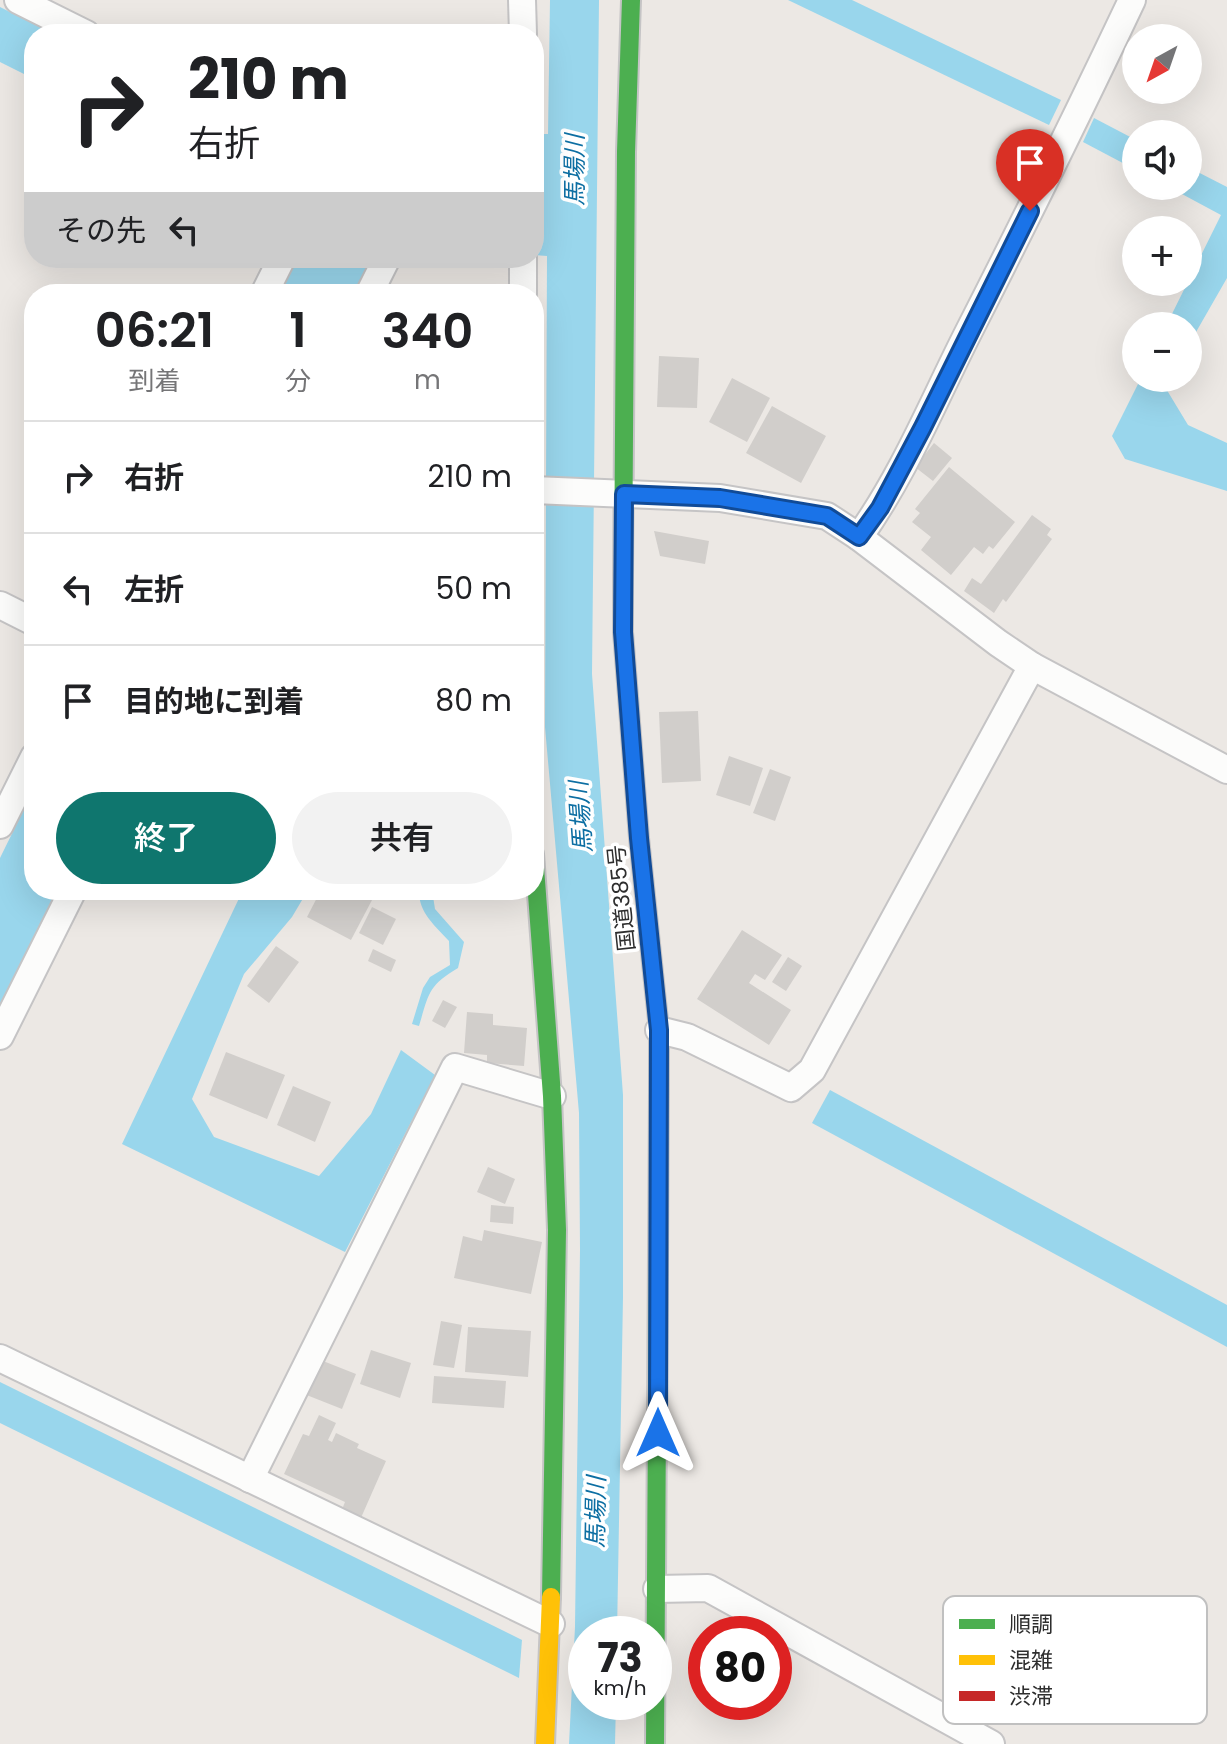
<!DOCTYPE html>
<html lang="ja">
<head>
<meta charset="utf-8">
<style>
	body { margin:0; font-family:Poppins,"Noto Sans JP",sans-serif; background:#f2f2f2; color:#202124; height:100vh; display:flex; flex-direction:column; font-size:30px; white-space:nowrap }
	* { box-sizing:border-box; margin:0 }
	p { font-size:26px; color:#757577 }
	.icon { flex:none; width:44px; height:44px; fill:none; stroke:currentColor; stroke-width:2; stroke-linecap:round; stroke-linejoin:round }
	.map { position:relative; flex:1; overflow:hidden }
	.side { position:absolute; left:24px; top:284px; width:520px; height:616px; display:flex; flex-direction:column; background:#fff; border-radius:32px; box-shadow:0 8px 32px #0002 }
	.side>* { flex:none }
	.banner { position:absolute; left:24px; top:24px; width:520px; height:244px; border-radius:32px; box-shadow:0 8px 32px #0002; background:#fff; color:#202124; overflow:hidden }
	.needle { width:52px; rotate:220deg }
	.fabs { position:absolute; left:1122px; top:24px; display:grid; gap:16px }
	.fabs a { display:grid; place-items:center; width:80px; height:80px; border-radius:50%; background:#fff; box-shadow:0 8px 32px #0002; font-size:40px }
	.speed { position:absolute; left:568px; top:1616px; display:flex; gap:16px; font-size:40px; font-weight:700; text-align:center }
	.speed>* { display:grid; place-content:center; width:104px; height:104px; border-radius:50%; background:#fff; box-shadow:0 8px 32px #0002; line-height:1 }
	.speed small { font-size:20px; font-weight:400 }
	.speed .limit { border:12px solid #d22; background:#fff; color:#111 }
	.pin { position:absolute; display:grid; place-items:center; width:68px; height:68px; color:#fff; margin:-82px -34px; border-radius:50% 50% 50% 0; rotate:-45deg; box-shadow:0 0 8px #0007 }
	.pin .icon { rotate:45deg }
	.me { position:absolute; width:88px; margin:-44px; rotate:0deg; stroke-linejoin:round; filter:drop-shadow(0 0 6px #0008) }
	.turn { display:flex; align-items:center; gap:28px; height:168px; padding:0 32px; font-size:36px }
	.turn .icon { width:104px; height:104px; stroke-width:2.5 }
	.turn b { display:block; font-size:56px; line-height:68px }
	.then { display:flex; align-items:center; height:76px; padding:0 32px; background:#0003; gap:16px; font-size:30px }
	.eta { display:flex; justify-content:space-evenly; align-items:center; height:136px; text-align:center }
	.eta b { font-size:48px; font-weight:600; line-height:56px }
	.cta { display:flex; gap:16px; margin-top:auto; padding:16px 32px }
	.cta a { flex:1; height:92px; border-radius:48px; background:#0f766e; color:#fff; font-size:32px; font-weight:600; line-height:92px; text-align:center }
	.cta a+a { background:#f2f2f2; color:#202124 }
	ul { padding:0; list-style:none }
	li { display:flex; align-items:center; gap:24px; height:112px; padding:0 32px; border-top:2px solid #e0e0e0 }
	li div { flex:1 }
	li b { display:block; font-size:30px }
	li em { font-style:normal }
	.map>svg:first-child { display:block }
</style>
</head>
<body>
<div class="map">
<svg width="1227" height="1744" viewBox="0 0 1227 1744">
	<rect width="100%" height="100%" fill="#ece8e4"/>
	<g fill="#99d6ec">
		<path d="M 550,0 L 599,0 L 592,674 L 623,1095 L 623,1297 L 617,1634 L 586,1634 L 586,1702 L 616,1702 L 615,1744 L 569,1744 L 575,1627 L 580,1250 L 579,1113 L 545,727 L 547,256 L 534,255 L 534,134 L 548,134 Z"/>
		<path d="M 788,0 L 852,0 L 1061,100 L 1049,125 Z"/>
		<path d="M 0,7 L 54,34 L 34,34 L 34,79 L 0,62 Z"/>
		<path d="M 1094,118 L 1136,140 L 1136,170 L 1083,142 Z"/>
		<path d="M 1188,167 L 1227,187 L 1227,278 L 1188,346 L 1188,326 L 1166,326 L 1221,215 L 1167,186 L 1188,186 Z"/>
		<path d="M 297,258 L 373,258 L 355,294 L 280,294 Z"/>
		<path d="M 1141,378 L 1170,378 L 1165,387 L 1188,425 L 1227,443 L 1227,491 L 1125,459 L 1112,436 Z"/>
		<path d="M 34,789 L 34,890 L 59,890 L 0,1009 L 0,858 Z"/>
		<path d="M 243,890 L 308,890 L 292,917 L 244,974 L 192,1099 L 214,1137 L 319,1176 L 371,1114 L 401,1050 L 435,1075 L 345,1252 L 122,1144 Z"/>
		<path d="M 419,890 L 432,890 L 435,909 L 464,942 L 458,968 C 428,986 429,993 419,1026 L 412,1024 L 423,988 L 430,977 L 450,965 L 449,941 C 435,926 418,912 419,890 Z"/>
		<path d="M 830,1090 L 1227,1305 L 1227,1347 L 812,1123 Z"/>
		<path d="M 0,1382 L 522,1640 L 519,1678 L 0,1423 Z"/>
	</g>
	<g fill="#d1cecb">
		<path d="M 659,356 L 699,358 L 697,408 L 657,407 Z"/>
		<path d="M 732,378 L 770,398 L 747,442 L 709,422 Z"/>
		<path d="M 772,406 L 826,436 L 801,483 L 746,453 Z"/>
		<path d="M 934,443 L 952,458 L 933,481 L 915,467 Z"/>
		<path d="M 949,467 L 1015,522 L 993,549 L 989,546 L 983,554 L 974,547 L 951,575 L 921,550 L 931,537 L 912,522 L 920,513 L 915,509 Z"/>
		<path d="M 1032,515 L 1051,529 L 1047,535 L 1052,539 L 1006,602 L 1003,599 L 994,613 L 964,591 L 972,578 L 981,584 Z"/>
		<path d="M 654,531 L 709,541 L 705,564 L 660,556 Z"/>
		<path d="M 698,711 L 701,781 L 662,783 L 659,712 Z"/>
		<path d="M 729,756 L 763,768 L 750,806 L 716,795 Z"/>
		<path d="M 770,769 L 791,777 L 775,821 L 753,813 Z"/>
		<path d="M 321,890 L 352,890 L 372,900 L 351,940 L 307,917 Z"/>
		<path d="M 372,907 L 396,919 L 383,945 L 359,933 Z"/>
		<path d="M 742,930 L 782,955 L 765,980 L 755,974 L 749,983 L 791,1010 L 769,1045 L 697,999 Z"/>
		<path d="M 276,946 L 299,962 L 269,1003 L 247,986 Z"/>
		<path d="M 373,949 L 396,960 L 391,972 L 368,961 Z"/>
		<path d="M 788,957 L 802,966 L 786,991 L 772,982 Z"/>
		<path d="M 443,1000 L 457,1007 L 445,1028 L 432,1021 Z"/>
		<path d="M 467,1012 L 493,1014 L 493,1025 L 527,1028 L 524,1066 L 487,1063 L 487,1055 L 464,1053 Z"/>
		<path d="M 226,1052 L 285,1075 L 267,1119 L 209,1095 Z"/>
		<path d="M 293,1086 L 331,1102 L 315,1142 L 277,1125 Z"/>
		<path d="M 488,1167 L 515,1179 L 505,1204 L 477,1192 Z"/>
		<path d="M 491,1205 L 514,1207 L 513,1224 L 490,1222 Z"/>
		<path d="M 484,1230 L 542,1242 L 531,1294 L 454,1278 L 463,1236 L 482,1241 Z"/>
		<path d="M 441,1321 L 462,1325 L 454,1368 L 433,1365 Z"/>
		<path d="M 468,1327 L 531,1331 L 528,1377 L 465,1372 Z"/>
		<path d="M 371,1350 L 411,1363 L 400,1398 L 360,1384 Z"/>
		<path d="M 318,1359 L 356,1374 L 342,1409 L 304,1394 Z"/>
		<path d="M 434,1376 L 506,1381 L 504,1408 L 432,1403 Z"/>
		<path d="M 319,1415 L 336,1423 L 328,1440 L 332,1442 L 336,1433 L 359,1444 L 357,1448 L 386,1461 L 360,1520 L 341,1512 L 345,1502 L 284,1474 L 303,1434 L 309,1436 Z"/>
	</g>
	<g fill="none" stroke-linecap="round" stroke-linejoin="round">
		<g stroke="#c5c4c5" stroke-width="30">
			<g id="street">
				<path d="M 18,0 L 86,34"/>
				<path d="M 522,0 L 523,34"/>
				<path d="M 264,294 L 282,258"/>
				<path d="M 369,294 L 387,258"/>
				<path d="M 523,294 L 523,258"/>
				<path d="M 534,490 L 720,498 L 827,516 L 859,537 L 998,643 L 1032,666 L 1227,770"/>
				<path d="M 859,537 C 904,474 933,402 968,333 C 1024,223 1079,112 1132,0"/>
				<path d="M 0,605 L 34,622"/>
				<path d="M 0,825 L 34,757"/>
				<path d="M 659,1030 L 687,1037 L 791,1088 L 812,1070 L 1032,666"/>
				<path d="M 0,1036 L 73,890"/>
				<path d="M 0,1358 L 551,1624"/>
				<path d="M 250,1479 L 455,1067 L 552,1096"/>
				<path d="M 657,1589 L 708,1588 L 991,1744"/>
			</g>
		</g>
		<g stroke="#c5c4c5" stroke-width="22">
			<g id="fast">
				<path d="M 623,577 L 626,152 L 631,0"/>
				<path d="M 534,854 L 552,1096 L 557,1230 L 551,1597"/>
				<path d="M 655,1744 L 659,1090"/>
			</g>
		</g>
		<g stroke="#c5c4c5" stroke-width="22">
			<path id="slow" d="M 545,1744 L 551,1597"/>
		</g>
		<g stroke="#c5c4c5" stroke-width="22">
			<path id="jam" d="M 623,577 L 623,632 L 639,838 L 659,1030 L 659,1090"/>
		</g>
		<use href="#street" stroke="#fcfcfb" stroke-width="26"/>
		<use href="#fast" stroke="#4caf50" stroke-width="18"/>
		<use href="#slow" stroke="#ffc107" stroke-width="18"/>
		<use href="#jam" stroke="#c62828" stroke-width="18"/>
	</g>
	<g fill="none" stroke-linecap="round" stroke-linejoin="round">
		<g stroke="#114b97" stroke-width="20">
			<path id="route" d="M 658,1433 L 659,1030 L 639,838 L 623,632 L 624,494 L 720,498 L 827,516 L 859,537 L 880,508 L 923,427 L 1030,211"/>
		</g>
		<use href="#route" stroke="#1a73e8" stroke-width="14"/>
	</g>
	<g text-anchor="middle" stroke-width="7" stroke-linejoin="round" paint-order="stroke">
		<g font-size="22" fill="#2e2e2e" stroke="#fff">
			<text transform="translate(621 898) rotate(-96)" y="8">国道385号</text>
		</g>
		<g font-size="24" font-style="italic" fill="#0d6fa3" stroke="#fff">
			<text transform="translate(575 170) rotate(-90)" y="8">馬場川</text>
			<text transform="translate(581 817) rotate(-94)" y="8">馬場川</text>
			<text transform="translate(596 1512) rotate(-89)" y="8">馬場川</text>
		</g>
	</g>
	<rect x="943" y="1596" width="264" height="128" rx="12" fill="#fff" stroke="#c0c0c0" stroke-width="2"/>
	<rect x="959" y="1619" width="36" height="10" fill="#4caf50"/>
	<rect x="959" y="1655" width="36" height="10" fill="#ffc107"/>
	<rect x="959" y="1691" width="36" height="10" fill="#c62828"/>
	<g font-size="22" fill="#2e2e2e">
		<text x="1009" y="1632">順調</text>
		<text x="1009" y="1668">混雑</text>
		<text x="1009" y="1704">渋滞</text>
	</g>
</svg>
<div class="fabs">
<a><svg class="needle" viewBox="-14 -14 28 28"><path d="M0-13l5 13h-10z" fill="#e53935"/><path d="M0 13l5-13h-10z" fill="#757577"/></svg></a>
<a><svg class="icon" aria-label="sound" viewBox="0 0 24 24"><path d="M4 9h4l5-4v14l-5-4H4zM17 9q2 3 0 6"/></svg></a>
<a>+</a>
<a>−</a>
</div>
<div class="speed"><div>73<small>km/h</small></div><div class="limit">80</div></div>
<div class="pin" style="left:1030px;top:211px;background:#d93025"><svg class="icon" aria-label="arrive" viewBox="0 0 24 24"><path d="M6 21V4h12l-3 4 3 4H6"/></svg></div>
<svg class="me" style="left:658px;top:1433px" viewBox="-20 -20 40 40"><path d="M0-17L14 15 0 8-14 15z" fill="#1a73e8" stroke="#fff" stroke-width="4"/></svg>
<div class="banner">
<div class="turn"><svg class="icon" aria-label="right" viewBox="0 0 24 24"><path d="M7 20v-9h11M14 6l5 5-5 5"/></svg><div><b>210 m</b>右折</div></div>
<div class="then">その先<svg class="icon" aria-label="left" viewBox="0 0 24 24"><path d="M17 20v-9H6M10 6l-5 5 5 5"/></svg></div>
</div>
<section class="side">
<div class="eta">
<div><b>06:21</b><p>到着</p></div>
<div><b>1</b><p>分</p></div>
<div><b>340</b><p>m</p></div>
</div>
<ul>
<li><svg class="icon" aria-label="right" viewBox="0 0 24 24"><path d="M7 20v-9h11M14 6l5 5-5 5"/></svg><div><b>右折</b></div><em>210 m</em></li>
<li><svg class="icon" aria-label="left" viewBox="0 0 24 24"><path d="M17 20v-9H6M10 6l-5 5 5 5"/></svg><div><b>左折</b></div><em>50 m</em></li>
<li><svg class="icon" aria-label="arrive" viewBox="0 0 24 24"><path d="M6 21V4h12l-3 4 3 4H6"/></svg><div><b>目的地に到着</b></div><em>80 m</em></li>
</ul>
<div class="cta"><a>終了</a><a>共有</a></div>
</section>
</div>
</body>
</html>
